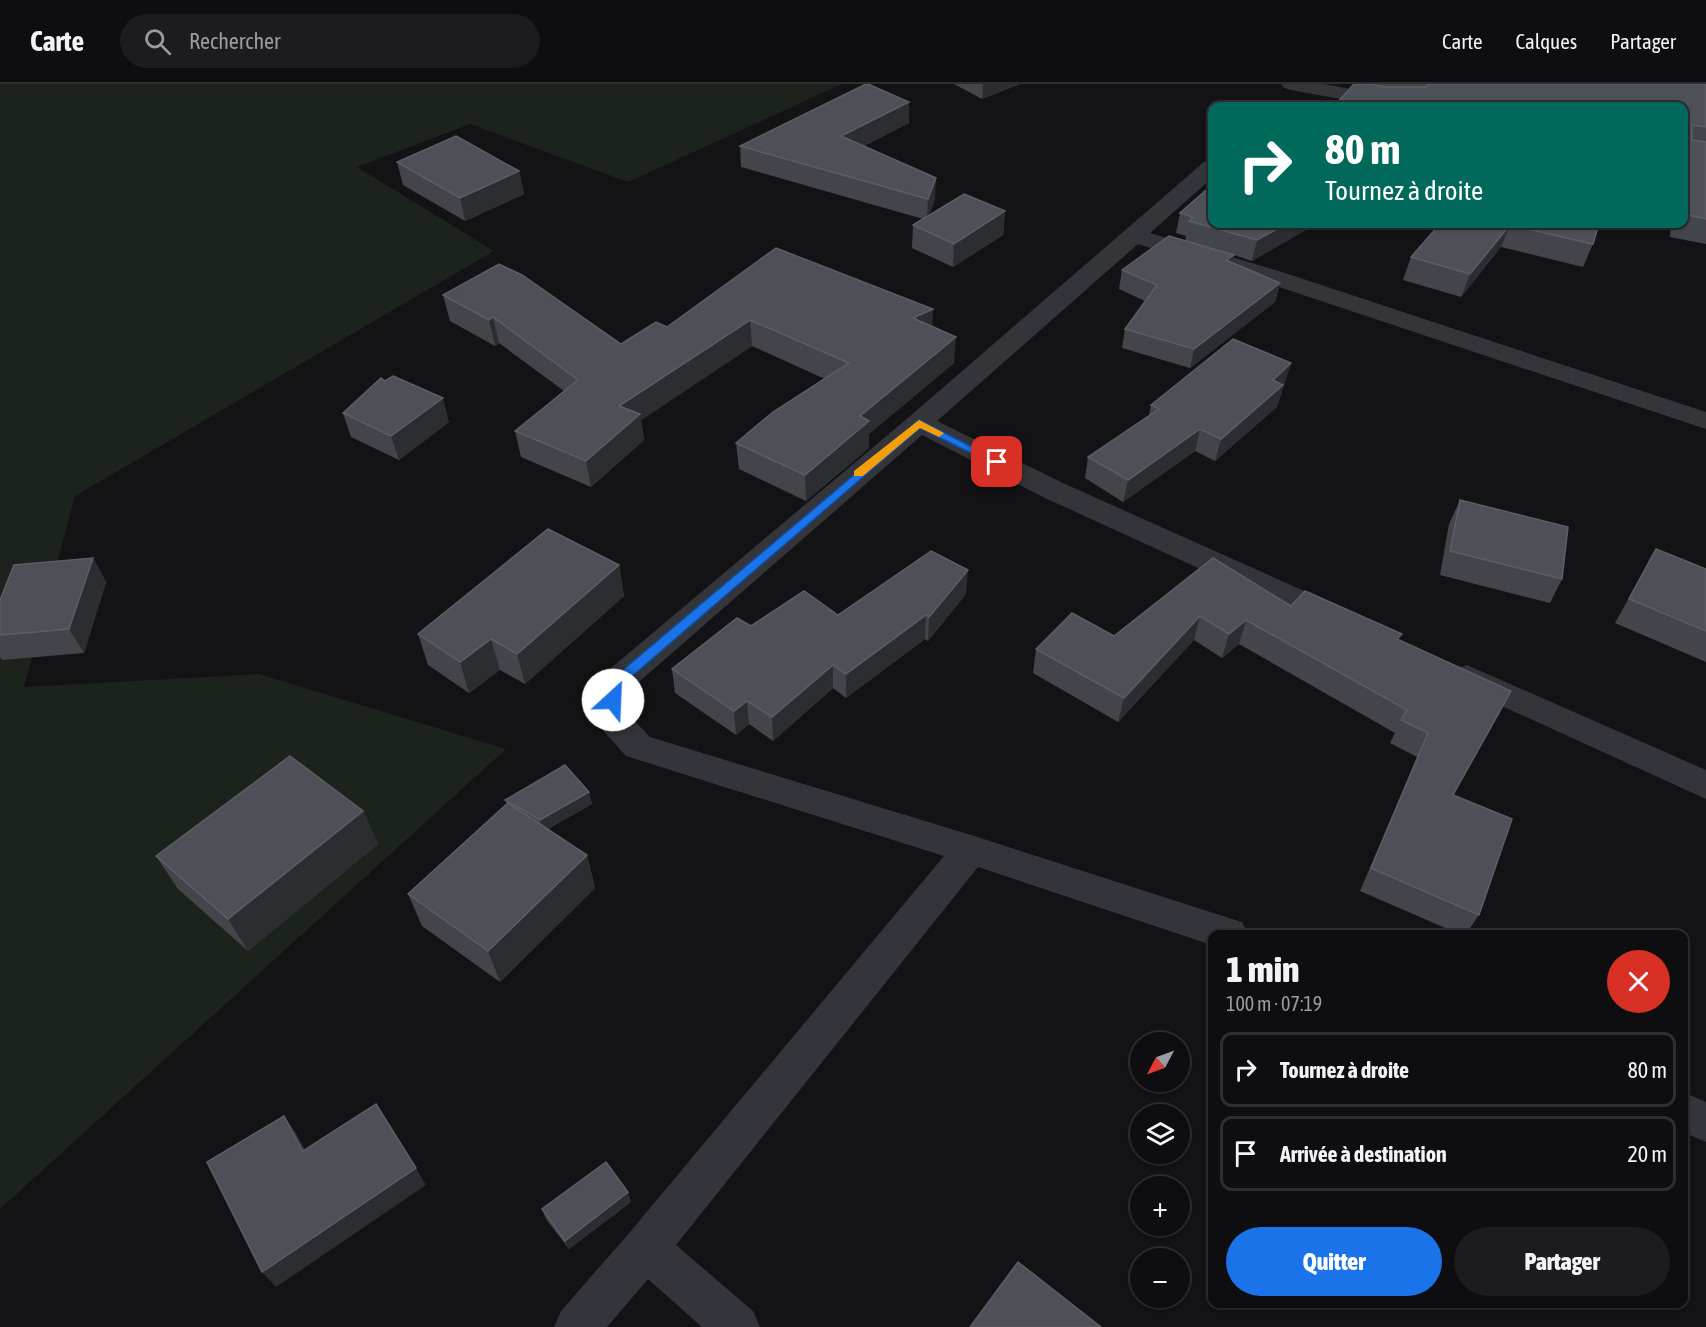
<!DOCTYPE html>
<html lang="fr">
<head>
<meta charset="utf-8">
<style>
	body { margin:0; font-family:"Asap Condensed",sans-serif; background:#1c1c1e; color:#f1f3f6; height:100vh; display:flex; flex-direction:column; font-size:22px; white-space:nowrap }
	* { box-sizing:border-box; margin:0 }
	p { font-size:20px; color:#9b9c9f }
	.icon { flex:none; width:33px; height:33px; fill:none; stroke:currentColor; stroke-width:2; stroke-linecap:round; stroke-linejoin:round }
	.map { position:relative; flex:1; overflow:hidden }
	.details { position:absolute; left:1208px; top:846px; width:480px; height:378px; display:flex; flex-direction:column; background:#0e0e10; border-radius:12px; box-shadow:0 2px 4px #0004,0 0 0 2px #2e2e30 }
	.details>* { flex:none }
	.hud { position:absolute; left:1208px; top:18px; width:480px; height:126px; border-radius:12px; box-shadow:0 2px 4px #0004,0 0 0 2px #2e2e30; background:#00695c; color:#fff; overflow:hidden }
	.needle { width:39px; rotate:229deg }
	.buttons { position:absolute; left:1130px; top:948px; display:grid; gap:12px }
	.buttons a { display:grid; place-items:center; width:60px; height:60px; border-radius:50%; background:#0e0e10; box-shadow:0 2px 4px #0004,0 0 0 2px #2e2e30; font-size:30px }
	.pin { position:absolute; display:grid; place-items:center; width:51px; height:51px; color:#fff; margin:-26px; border-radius:12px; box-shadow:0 3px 9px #0006 }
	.me { position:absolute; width:66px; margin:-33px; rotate:25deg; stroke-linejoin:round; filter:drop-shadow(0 0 4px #0008) }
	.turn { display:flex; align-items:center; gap:21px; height:126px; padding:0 18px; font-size:27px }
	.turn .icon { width:78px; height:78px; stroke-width:2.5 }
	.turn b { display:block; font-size:42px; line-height:51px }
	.round { display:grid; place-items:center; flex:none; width:63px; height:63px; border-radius:32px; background:#1c1c1e }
	.headline { display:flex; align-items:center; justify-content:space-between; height:102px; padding:0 18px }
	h1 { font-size:36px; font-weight:800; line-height:45px }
	.action { display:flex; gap:12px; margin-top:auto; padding:12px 18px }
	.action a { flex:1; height:69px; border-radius:36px; background:#1a73e8; color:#fff; font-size:24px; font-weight:800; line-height:69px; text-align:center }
	.action a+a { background:#1c1c1e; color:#f1f3f6 }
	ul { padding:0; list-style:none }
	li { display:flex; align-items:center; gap:18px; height:75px; margin:0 12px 9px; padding:0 6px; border:3px solid #2e2e30; border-radius:12px }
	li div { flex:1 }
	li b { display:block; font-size:22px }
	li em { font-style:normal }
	header { display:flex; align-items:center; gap:36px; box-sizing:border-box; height:84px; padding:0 30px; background:#0e0e10; border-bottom:2px solid #2e2e30 }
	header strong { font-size:28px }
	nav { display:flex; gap:33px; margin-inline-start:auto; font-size:21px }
	.search { width:420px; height:54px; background:#1c1c1e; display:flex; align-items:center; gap:15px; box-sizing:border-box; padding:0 21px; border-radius:33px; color:#9b9c9f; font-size:22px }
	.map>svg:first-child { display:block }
</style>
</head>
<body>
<header>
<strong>Carte</strong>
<div class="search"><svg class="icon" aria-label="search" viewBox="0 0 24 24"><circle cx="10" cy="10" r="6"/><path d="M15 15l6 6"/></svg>Rechercher</div>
<nav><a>Carte</a><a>Calques</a><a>Partager</a></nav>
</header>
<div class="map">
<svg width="1706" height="1243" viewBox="0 0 1706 1243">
	<rect width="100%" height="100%" fill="#131315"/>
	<path fill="#1b231c" d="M 0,0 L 842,0 L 628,98 L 470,40 L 357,83 L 494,167 L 75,412 L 24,603 L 259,590 L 506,665 L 0,1125 Z"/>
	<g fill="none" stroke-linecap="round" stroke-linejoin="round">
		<g fill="#34353a" fill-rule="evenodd">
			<path d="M 1281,0 L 1324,0 L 1409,16 L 1416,18 L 1419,22 L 1379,22 L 1291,6 L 1284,4 Z"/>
			<path d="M 1212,76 L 1212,94 L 1150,149 L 1282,188 L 1706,328 L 1706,345 L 1264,198 L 1138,160 L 937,337 L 1065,400 L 1349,527 L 1354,535 L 1349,543 L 1338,546 L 1327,543 L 1045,414 L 922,351 L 632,604 L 628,630 L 650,653 L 971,751 L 1229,834 L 1242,838 L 1248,850 L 1212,850 L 1212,861 L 978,783 L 676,1161 L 753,1227 L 760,1243 L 702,1243 L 648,1195 L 607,1243 L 554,1243 L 561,1227 L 630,1148 L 944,772 L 626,672 L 599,642 L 594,633 L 600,599 L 604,590 L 909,333 L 1204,78 Z"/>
			<path d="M 1467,581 L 1706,686 L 1706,715 L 1456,601 L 1451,593 L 1456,585 Z"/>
			<path d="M 1683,1008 L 1706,1018 L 1706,1058 L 1683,1048 Z"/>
		</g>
	</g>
	<g fill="#43454b">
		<path d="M 954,0 L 1020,0 L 982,15 Z"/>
		<path d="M 1354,0 L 1706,0 L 1706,160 L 1670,153 L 1671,140 L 1683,140 L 1683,22 L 1334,22 Z"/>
		<path d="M 909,18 L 909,39 L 864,62 L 935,115 L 929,131 L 1005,127 L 1003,151 L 953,183 L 912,164 L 913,141 L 923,135 L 741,83 L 740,62 Z"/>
		<path d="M 397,78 L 519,87 L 524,110 L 465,137 L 403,101 Z"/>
		<path d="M 1180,129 L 1316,140 L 1252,177 L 1234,171 L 1232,179 L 1280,199 L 1275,218 L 1190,284 L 1122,264 L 1125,245 L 1145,217 L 1119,205 L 1122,186 L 1185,157 L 1186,152 L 1176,149 Z"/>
		<path d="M 1440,140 L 1599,140 L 1593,160 L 1583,183 L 1501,163 L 1461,213 L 1403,196 L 1411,173 Z"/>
		<path d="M 776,164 L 932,243 L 954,279 L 869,350 L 869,364 L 806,417 L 739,385 L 736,359 L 825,295 L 752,262 L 641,336 L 644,356 L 591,403 L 521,373 L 515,347 L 564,307 L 499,259 L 495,262 L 450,237 L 443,211 L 621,260 L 667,243 Z"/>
		<path d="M 1291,279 L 1277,323 L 1215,377 L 1195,367 L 1123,418 L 1085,394 L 1088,373 L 1149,331 L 1151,321 Z"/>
		<path d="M 385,297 L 449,338 L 399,376 L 351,353 L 343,329 Z"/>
		<path d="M 1460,416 L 1562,495 L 1550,519 L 1440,491 L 1449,440 Z"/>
		<path d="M 1656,465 L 1706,485 L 1706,578 L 1615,539 Z"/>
		<path d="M 93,474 L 106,498 L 84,569 L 2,576 L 0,573 L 0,551 Z"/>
		<path d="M 1213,474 L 1291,522 L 1399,556 L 1499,630 L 1453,711 L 1479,831 L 1466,850 L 1459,850 L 1360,807 L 1417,673 L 1390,659 L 1395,649 L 1239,560 L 1222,574 L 1194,556 L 1118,638 L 1033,589 L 1036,565 L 1114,552 Z"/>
		<path d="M 619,481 L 624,512 L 525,600 L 500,586 L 469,609 L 428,581 L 418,550 Z"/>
		<path d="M 966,510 L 928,557 L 925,555 L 846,614 L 833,604 L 773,657 L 749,640 L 736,651 L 675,609 L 672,585 L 751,542 L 838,531 Z"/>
		<path d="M 589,708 L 592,720 L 548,745 L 587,771 L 595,804 L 500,898 L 422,842 L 408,810 L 507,720 L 505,716 Z"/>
		<path d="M 363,727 L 378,760 L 248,867 L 178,805 L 156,772 Z"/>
		<path d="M 631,1118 L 569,1165 L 546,1135 L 542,1125 Z"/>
	</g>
	<g fill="#2c2d31">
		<path d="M 983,0 L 1020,0 L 982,15 Z"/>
		<path d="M 909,18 L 909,39 L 841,74 L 841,52 Z"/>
		<path d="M 519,87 L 524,110 L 465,137 L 460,114 Z"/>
		<path d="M 936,94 L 935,115 L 927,136 L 928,115 Z"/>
		<path d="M 1005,127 L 1003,151 L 953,183 L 954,160 Z"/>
		<path d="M 1286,140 L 1316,140 L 1252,177 L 1257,156 Z"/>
		<path d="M 1510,141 L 1501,163 L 1461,213 L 1470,190 Z"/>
		<path d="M 1234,171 L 1230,190 L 1226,176 Z"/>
		<path d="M 1280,199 L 1275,218 L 1190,284 L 1194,265 Z"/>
		<path d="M 933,225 L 932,251 L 913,234 Z"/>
		<path d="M 493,233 L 499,259 L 495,262 L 489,236 Z"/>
		<path d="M 750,236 L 752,262 L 641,336 L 644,356 L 591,403 L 586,377 L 619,322 Z"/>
		<path d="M 956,253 L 954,279 L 869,350 L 869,364 L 806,417 L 805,391 L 860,332 Z"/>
		<path d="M 1291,279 L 1277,323 L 1215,377 L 1221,355 L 1273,296 Z"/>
		<path d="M 443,314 L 449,338 L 399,376 L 391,352 Z"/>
		<path d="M 1200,345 L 1195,367 L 1123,418 L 1128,396 Z"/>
		<path d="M 93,474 L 106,498 L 84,569 L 69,545 Z"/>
		<path d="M 619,481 L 624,512 L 525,600 L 517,570 Z"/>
		<path d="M 968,486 L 966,510 L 928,557 L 929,533 Z"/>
		<path d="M 926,531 L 925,555 L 846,614 L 846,590 Z"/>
		<path d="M 1200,532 L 1194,556 L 1118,638 L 1124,614 Z"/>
		<path d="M 1246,536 L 1239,560 L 1222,574 L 1229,550 Z"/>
		<path d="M 491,555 L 500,586 L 469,609 L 460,578 Z"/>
		<path d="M 833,581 L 833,604 L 773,657 L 772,633 Z"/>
		<path d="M 747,617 L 749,640 L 736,651 L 734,627 Z"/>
		<path d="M 589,708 L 592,720 L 543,748 L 540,736 Z"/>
		<path d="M 363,727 L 378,760 L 248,867 L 228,835 Z"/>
		<path d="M 587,771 L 595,804 L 500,898 L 488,867 Z"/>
		<path d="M 284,1032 L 296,1049 L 315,1084 L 303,1067 Z"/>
		<path d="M 416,1084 L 426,1101 L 276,1203 L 262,1188 Z"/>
		<path d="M 628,1108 L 631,1118 L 569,1165 L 565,1157 Z"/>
	</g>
	<g fill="#4e5057" stroke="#5b5e66" stroke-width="1.5">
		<path d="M 866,0 L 868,0 L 909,18 L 841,52 L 936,94 L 928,115 L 740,62 Z"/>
		<path d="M 1354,0 L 1370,0 L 1385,3 L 1426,3 L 1428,0 L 1706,0 L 1706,43 L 1692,41 L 1692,56 L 1706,58 L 1706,135 L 1683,130 L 1683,22 L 1340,22 L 1335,21 Z"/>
		<path d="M 456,52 L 519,87 L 460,114 L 397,78 Z"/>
		<path d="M 1212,101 L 1212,140 L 1286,140 L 1257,156 L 1189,137 L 1193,133 L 1180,129 Z"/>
		<path d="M 964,110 L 1005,127 L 954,160 L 913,141 Z"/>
		<path d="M 1440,140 L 1599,140 L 1593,160 L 1510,141 L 1470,190 L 1411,173 Z"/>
		<path d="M 1169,152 L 1234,171 L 1226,176 L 1280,199 L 1194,265 L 1125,245 L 1157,201 L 1122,186 Z"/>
		<path d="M 776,164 L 933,225 L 913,234 L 956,253 L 860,332 L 869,337 L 805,391 L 736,359 L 773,328 L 849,279 L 750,236 L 619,322 L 640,330 L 586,377 L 515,347 L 578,296 L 493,233 L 489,236 L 443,211 L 499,180 L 522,191 L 621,260 L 656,238 L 667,243 Z"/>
		<path d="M 1233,255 L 1291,279 L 1273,296 L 1283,301 L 1221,355 L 1200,345 L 1128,396 L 1088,373 L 1159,325 L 1151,321 Z"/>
		<path d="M 393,292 L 443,314 L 391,352 L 343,329 L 381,294 L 385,297 Z"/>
		<path d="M 1460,416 L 1568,443 L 1562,495 L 1450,467 Z"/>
		<path d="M 548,445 L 619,481 L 517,570 L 491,555 L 460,578 L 418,550 Z"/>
		<path d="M 1656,465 L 1706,485 L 1706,547 L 1629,515 Z"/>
		<path d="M 931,467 L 968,486 L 929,533 L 926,531 L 846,590 L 833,581 L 772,633 L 747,617 L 734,627 L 672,585 L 737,534 L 751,542 L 804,507 L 838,531 Z"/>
		<path d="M 93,474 L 69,545 L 0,551 L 0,516 L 14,481 Z"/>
		<path d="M 1213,474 L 1291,522 L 1305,507 L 1402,550 L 1397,555 L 1511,607 L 1453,711 L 1512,735 L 1479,831 L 1371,784 L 1428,649 L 1401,636 L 1407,626 L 1246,536 L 1229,550 L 1200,532 L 1124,614 L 1036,565 L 1072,529 L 1114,552 Z"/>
		<path d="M 290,672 L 363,727 L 228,835 L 156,772 Z"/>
		<path d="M 565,681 L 589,708 L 540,736 L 505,716 Z"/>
		<path d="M 508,719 L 587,771 L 488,867 L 408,810 Z"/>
		<path d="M 376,1020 L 416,1084 L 262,1188 L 207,1078 L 284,1032 L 303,1067 Z"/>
		<path d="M 606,1078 L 628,1108 L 565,1157 L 542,1125 Z"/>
		<path d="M 1018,1178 L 1101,1243 L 970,1243 Z"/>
	</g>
	<path fill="#1a73e8" stroke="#114b97" stroke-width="1.5" d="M 919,336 L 1002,378 L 997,382 L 993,380 L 920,344 L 622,601 L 618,620 L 609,620 L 607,616 L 611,596 Z"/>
	<path fill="#f59e0b" d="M 919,336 L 944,349 L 939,353 L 920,344 L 863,392 L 854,392 L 854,387 Z"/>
</svg>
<div class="buttons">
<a><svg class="needle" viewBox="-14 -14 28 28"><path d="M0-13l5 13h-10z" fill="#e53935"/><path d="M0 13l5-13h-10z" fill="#9b9c9f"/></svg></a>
<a><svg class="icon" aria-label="layers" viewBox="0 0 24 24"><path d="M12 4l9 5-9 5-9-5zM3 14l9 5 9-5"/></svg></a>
<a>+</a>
<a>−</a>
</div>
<div class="pin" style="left:997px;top:378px;background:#d93025"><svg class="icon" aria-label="arrive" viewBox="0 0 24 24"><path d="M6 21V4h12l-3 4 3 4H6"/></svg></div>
<svg class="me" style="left:613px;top:616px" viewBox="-20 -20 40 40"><circle r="19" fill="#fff"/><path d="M0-13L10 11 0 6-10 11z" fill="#1a73e8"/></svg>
<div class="hud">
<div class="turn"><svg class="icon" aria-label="right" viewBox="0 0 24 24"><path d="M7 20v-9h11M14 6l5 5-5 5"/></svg><div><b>80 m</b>Tournez à droite</div></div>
</div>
<section class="details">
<div class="headline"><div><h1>1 min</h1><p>100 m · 07:19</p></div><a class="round" style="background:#d93025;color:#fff"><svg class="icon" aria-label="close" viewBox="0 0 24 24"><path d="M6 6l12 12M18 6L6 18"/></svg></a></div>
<ul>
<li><svg class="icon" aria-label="right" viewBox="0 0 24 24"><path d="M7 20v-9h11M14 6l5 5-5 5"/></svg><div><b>Tournez à droite</b></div><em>80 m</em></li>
<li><svg class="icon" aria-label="arrive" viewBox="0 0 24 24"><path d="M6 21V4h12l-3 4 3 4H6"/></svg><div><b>Arrivée à destination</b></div><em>20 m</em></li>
</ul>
<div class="action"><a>Quitter</a><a>Partager</a></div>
</section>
</div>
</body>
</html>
